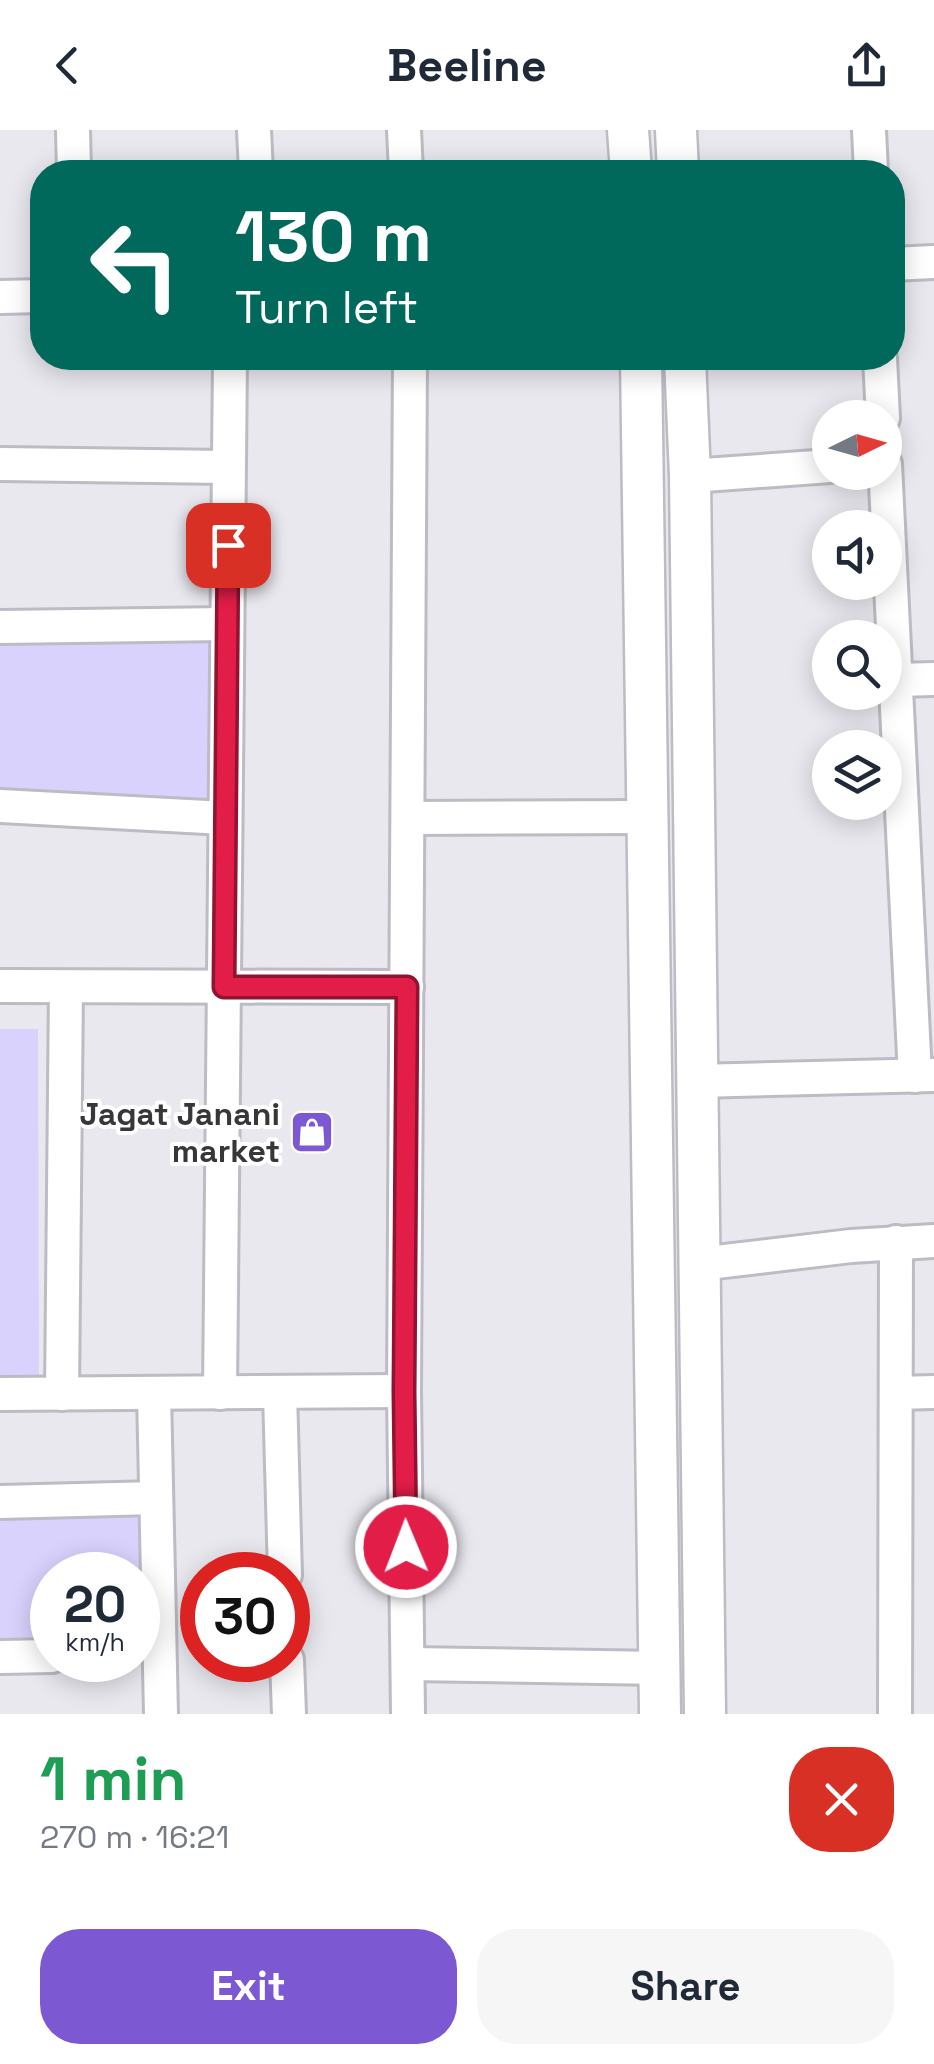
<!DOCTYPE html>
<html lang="en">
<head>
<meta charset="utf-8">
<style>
	body { margin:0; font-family:"Space Grotesk",sans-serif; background:#f6f6f7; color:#1f2937; height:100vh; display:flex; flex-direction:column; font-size:38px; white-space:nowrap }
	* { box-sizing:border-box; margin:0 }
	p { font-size:32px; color:#747a83 }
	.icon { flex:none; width:55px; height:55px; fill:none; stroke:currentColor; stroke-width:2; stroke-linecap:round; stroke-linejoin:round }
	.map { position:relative; height:1584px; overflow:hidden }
	.panel { display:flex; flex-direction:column; background:#fff; flex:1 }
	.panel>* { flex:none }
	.banner { position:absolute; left:30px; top:30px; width:875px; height:210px; border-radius:40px; box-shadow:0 5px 25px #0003; background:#00695c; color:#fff; overflow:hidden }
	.needle { width:65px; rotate:85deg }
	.controls { position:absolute; left:812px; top:270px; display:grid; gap:20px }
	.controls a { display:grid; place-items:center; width:90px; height:90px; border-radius:50%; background:#fff; box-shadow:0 5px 25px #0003; font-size:50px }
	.speed { position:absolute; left:30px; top:1422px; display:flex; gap:20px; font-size:50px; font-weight:700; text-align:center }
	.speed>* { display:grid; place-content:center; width:130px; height:130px; border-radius:50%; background:#fff; box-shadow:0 5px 25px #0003; line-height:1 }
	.speed small { font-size:25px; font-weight:400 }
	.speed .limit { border:15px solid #d22; background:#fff; color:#111 }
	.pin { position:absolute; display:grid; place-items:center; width:85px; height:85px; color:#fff; margin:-42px; border-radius:20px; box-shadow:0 5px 15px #0006 }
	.me { position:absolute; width:110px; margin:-55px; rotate:359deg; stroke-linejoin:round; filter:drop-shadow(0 0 8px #0008) }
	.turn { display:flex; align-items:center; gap:35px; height:210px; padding:0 40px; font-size:45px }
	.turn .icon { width:130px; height:130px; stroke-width:2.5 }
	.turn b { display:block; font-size:70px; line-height:85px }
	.round { display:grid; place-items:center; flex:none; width:105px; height:105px; border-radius:40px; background:#f6f6f7 }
	.overview { display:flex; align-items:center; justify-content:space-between; height:170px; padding:0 40px }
	h1 { font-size:60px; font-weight:600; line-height:75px; color:#1e9e55 }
	.primary-button { display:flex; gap:20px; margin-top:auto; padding:20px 40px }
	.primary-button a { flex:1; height:115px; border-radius:40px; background:#7c58d2; color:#fff; font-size:40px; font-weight:600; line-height:115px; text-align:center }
	.primary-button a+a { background:#f6f6f7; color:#1f2937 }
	header { display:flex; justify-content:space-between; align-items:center; height:130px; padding:0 40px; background:#fff; font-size:45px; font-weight:600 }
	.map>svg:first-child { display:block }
</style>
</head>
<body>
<header><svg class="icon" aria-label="back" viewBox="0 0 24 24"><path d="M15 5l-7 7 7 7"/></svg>Beeline<svg class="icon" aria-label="share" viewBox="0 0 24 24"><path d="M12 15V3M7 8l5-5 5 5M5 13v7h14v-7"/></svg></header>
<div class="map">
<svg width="934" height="1584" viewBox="0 0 934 1584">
	<rect width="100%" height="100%" fill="#e9e8ef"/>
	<g fill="#d9d2fd">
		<path d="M 0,510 L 214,513 L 209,673 L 0,659 Z"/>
		<path d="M 0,899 L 38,899 L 39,1247 L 0,1247 Z"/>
		<path d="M 144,1386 L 146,1509 L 138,1509 L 138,1445 L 52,1445 L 52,1511 L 0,1512 L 0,1389 Z"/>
	</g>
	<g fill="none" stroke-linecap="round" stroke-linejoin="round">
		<g stroke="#bdbbc3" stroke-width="38">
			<g id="minor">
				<path d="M 73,0 L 74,42"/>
				<path d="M 254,0 L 256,42"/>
				<path d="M 404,0 L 406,42"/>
				<path d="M 869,0 L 871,42"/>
				<path d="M 892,134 L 934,132"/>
				<path d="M 0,167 L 42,166"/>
				<path d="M 880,228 L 883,288"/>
				<path d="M 0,334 L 228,337"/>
				<path d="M 885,334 L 915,946"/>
				<path d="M 690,346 L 830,336"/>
				<path d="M 0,497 L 227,494"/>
				<path d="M 896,550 L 934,549"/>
				<path d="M 0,676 L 225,688"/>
				<path d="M 408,688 L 647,687"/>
				<path d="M 0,856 L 407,857"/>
				<path d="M 697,951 L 934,945"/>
				<path d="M 699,1134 L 851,1116 L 934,1111"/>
				<path d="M 280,1262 L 285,1445"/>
				<path d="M 154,1263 L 161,1584"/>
				<path d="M 220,1263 L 230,228"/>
				<path d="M 896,1263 L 934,1262"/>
				<path d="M 0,1264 L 404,1261"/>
				<path d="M 62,1264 L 66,857"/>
				<path d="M 0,1372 L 156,1368"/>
				<path d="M 0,1527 L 52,1526"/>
				<path d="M 287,1530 L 289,1584"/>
				<path d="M 408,1534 L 661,1538"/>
				<path d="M 408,1584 L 404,1261 L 410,228"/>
				<path d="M 895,1584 L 896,1112"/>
			</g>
		</g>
		<g stroke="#bdbbc3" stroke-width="45">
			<g id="tertiary">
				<path d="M 628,0 L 631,42"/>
				<path d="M 676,0 L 678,42"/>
				<path d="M 641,228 L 660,1584"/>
				<path d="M 685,228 L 690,346 L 705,1584"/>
			</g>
		</g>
		<use href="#minor" stroke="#fff" stroke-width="32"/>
		<use href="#tertiary" stroke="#fff" stroke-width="40"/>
	</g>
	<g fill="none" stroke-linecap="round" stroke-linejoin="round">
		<g stroke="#92132f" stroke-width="25">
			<path id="route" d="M 228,415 L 224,857 L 407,857 L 404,1262 L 406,1417"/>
		</g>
		<use href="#route" stroke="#e11d48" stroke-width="18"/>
	</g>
	<defs>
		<g id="shop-square" transform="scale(2.25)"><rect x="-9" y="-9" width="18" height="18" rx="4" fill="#7c58d2" stroke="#fff"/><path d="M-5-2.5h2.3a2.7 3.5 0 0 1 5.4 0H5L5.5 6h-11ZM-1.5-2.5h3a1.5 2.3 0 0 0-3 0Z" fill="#fff"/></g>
	</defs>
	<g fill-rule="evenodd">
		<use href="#shop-square" x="312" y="1002"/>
	</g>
	<g text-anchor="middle" stroke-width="8" stroke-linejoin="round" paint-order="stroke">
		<g font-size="32" font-weight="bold" fill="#37373a" stroke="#fff" text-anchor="end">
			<text x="280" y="995">Jagat Janani<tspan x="280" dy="37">market</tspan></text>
		</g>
	</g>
</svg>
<div class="controls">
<a><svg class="needle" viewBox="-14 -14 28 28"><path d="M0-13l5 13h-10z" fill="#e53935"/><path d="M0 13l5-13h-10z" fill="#747a83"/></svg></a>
<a><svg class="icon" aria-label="sound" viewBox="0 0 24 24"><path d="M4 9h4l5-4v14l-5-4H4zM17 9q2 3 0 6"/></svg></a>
<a><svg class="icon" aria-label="search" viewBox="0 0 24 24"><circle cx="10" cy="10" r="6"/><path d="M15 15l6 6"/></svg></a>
<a><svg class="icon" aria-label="layers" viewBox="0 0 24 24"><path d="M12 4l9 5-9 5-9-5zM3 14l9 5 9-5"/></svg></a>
</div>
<div class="speed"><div>20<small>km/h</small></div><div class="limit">30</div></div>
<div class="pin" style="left:228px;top:415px;background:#d93025"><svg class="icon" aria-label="arrive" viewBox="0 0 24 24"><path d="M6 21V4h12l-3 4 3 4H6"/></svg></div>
<svg class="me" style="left:406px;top:1417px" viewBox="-20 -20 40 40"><circle r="17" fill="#e11d48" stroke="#fff" stroke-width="3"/><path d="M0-11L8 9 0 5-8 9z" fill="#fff"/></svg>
<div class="banner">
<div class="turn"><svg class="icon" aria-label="left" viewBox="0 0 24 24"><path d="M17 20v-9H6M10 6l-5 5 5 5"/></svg><div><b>130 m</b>Turn left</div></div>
</div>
</div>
<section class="panel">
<div class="overview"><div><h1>1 min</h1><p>270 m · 16:21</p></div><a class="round" style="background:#d93025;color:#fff"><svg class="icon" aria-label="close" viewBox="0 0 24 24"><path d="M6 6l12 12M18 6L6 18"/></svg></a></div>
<div class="primary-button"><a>Exit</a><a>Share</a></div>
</section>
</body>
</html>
